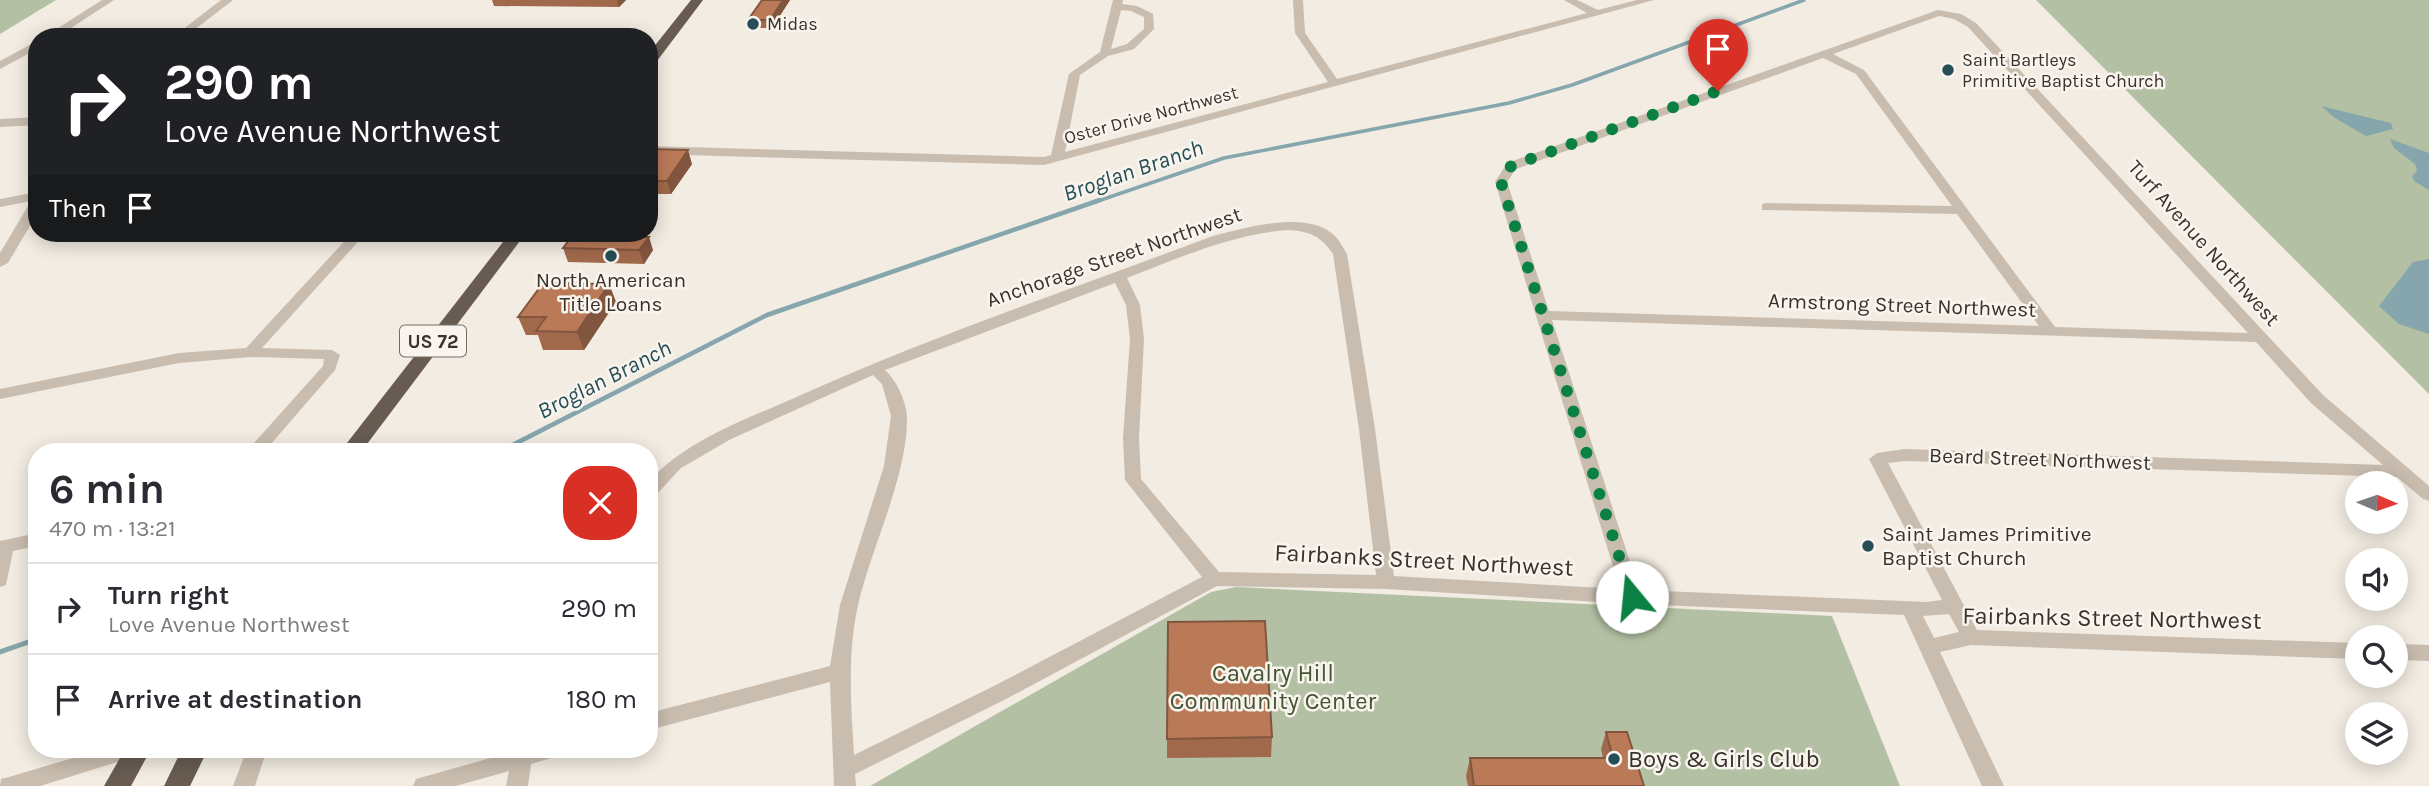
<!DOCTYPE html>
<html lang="en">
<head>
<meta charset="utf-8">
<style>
	body { margin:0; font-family:Karla,sans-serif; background:#f2f2f3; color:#2b2b33; height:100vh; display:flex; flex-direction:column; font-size:26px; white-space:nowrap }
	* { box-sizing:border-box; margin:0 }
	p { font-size:23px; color:#7c7c81 }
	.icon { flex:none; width:38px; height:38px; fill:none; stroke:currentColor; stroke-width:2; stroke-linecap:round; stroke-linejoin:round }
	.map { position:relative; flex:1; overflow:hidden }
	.side { position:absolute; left:28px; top:443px; width:630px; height:315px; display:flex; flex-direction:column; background:#fff; border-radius:28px; box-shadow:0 4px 18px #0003 }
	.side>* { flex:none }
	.hud { position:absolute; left:28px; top:28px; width:630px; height:214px; border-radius:28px; box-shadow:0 4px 18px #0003; background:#202124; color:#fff; overflow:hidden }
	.needle { width:46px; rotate:92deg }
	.buttons { position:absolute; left:2345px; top:471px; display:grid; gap:14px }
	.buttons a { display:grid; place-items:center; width:63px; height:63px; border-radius:50%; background:#fff; box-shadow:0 4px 18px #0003; font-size:35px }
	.pin { position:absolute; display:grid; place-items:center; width:60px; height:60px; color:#fff; margin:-72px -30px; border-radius:50% 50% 50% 0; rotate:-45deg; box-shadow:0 0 7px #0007 }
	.pin .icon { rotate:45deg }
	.me { position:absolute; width:77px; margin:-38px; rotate:343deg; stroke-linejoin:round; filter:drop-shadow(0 0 5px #0008) }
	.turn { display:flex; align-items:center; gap:24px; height:147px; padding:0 21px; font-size:32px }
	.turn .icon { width:91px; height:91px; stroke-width:2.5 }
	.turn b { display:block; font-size:49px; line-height:60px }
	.then { display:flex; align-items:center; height:66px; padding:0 21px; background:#0003; gap:14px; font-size:26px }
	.round { display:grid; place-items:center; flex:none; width:74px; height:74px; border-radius:28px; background:#f2f2f3 }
	.headline { display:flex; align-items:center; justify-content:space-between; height:119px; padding:0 21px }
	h1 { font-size:42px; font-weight:700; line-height:52px }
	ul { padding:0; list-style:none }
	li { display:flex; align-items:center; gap:21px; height:91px; padding:0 21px; border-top:2px solid #e1e1e2 }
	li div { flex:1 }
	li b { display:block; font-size:26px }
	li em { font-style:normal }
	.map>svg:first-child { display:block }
</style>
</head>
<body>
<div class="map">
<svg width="2429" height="786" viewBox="0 0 2429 786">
	<rect width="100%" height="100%" fill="#f2ece2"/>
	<g fill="#b3c0a3">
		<path d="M 0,0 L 56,0 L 0,34 Z"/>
		<path d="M 2036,0 L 2429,0 L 2429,394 Z"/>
		<path d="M 1236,587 L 1832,616 L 1900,786 L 870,786 L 1211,592 Z"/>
	</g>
	<g fill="#84a6ac">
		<path d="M 2321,106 L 2391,123 L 2393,129 L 2366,136 L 2335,118 Z"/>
		<path d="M 2390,139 L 2429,153 L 2429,190 L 2414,181 L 2412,176 L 2417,171 L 2415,164 L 2394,148 Z"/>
		<path d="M 2429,259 L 2429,334 L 2399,324 L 2379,306 L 2413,262 Z"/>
	</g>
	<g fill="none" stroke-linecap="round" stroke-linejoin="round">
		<path stroke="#84a6ac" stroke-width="3.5" d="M 1095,202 L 1224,158 L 1509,103 L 1572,85 L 1804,0"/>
		<path stroke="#84a6ac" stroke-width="4.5" d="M 499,452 L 767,315 L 1100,200"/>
		<path stroke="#84a6ac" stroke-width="5" d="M 0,652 L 37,639"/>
		<g fill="#c9bdaf" fill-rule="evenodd">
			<path d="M 102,0 L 114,0 L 57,37 L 44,37 Z"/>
			<path d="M 221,0 L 233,0 L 185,37 L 173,37 Z"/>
			<path d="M 1113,0 L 1123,0 L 1122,4 L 1137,6 L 1153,14 L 1154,29 L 1134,49 L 1108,56 L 1080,75 L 1065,152 L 1328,82 L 1295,33 L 1293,0 L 1303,0 L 1305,33 L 1337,79 L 1587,13 L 1564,0 L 1577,0 L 1598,10 L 1637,0 L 1654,0 L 1044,165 L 649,154 L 649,146 L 1044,157 L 1051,155 L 1069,74 L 1100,52 ZM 1121,10 L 1131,11 L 1144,17 L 1144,29 L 1127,44 L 1111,49 Z"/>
			<path d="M 1938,10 L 1961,14 L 1976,23 L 2323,395 L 2429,486 L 2429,501 L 2423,499 L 2397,477 L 1905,461 L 1888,463 L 1977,630 L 2357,643 L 2357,659 L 1971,645 L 1940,652 L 2004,786 L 1982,786 L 1904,615 L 1632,604 L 1386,589 L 1217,586 L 1006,699 L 855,774 L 856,786 L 834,786 L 830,682 L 649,730 L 649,713 L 830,666 L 840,605 L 884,466 L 891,416 L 882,384 L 873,375 L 731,439 L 681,468 L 655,496 L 649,498 L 649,481 C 689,438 748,419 801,395 C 935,335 1075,288 1213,236 C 1245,228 1308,209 1335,236 C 1340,241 1343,248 1347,254 L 1375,429 L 1394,576 L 1620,589 L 1495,182 L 1507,163 ZM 1939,16 L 1954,19 L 1968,27 L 2248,333 L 2055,327 L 1864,70 L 1833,54 ZM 1823,58 L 1856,74 L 1952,206 L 1767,203 L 1762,204 L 1762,210 L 1957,214 L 2039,326 L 1549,311 L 1507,182 L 1516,169 ZM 1288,230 C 1309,231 1321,236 1333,254 L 1359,429 L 1376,575 L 1219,572 L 1141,479 L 1139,438 L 1144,339 L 1140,305 L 1127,278 C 1179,258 1231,234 1288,230 ZM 1115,283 L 1126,305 L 1130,339 L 1123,438 L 1125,480 L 1202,577 L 992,687 L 854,755 C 851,704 847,655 858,605 C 871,548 908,475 907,417 C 906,401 897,381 885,370 ZM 1552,320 L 2256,342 L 2311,403 L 2383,465 L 1905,449 L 1877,453 L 1869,459 L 1942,600 L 1927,602 L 1639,590 ZM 1949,614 L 1959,632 L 1934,638 L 1923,616 Z"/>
			<path d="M 37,41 L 37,49 L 0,69 L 0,61 Z"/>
			<path d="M 37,117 L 37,125 L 0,127 L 0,119 Z"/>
			<path d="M 37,192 L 37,214 L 8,263 L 0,267 L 0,253 L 31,201 L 0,207 L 0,199 Z"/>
			<path d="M 352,233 L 366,233 L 262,348 L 332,350 L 340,355 L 335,370 L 264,452 L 246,452 L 323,366 L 324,359 L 250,357 L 179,363 L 0,399 L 0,389 L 179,353 L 246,348 Z"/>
			<path d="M 37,533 L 37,546 L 13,551 L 6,585 L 0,587 L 0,541 Z"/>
			<path d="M 2396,644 L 2429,645 L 2429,661 L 2396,660 Z"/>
			<path d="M 103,749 L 143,749 L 140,755 L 40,786 L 0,786 L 1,779 L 9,777 Z"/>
			<path d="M 247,749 L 267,749 L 255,786 L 233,786 Z"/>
			<path d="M 514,749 L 564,749 L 561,755 L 531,764 L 528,786 L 506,786 L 509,771 L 456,786 L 413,786 L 416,779 L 512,752 Z"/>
		</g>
		<g fill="#685c52" fill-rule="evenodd">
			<path d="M 691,0 L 703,0 L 654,65 L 649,66 L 649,53 Z"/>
			<path d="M 510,233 L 526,233 L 361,452 L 340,452 Z"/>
			<path d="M 125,749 L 151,749 L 131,786 L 104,786 Z"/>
			<path d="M 182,749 L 208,749 L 190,786 L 164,786 Z"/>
		</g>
	</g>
	<g fill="#a0694c">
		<path d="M 492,0 L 626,0 L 619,7 L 494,6 Z"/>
		<path d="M 790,0 L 772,28 L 750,28 L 748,20 Z"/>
		<path d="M 649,149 L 692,164 L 671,194 L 649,194 Z"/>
		<path d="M 563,248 L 653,250 L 644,264 L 568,262 Z"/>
		<path d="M 609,284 L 616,302 L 584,350 L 543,350 L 538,335 L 526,335 L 518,317 Z"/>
		<path d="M 1606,732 L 1644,786 L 1468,786 L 1466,776 L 1470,758 L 1603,758 L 1601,749 Z"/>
		<path d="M 1272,737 L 1271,757 L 1167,758 L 1167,739 Z"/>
	</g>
	<g fill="#82553e">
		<path d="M 617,0 L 626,0 L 619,7 Z"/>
		<path d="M 783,0 L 790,0 L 772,28 L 770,20 Z"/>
		<path d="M 688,150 L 692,164 L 671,194 L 667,181 Z"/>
		<path d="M 649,237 L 653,250 L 644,264 L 639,250 Z"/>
		<path d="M 609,284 L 616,302 L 584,350 L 577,332 Z"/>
	</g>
	<g fill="#ba7a58" stroke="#82553e" stroke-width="2">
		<path d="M 762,0 L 783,0 L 770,20 L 748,20 Z"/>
		<path d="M 649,149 L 688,150 L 667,181 L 649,181 Z"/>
		<path d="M 573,235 L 649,237 L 639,250 L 563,248 Z"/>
		<path d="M 543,283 L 609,284 L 577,332 L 536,331 L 546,317 L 518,317 Z"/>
		<path d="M 1265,621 L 1272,737 L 1167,739 L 1168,622 Z"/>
		<path d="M 1606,732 L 1627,732 L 1644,786 L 1474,786 L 1470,758 L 1613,758 Z"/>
	</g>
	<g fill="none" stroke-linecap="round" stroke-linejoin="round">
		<path stroke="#0b8043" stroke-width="12" stroke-dasharray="0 21.6" d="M 1632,597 L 1501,182 L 1511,166 L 1718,91"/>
	</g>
	<g fill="#254e56" stroke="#f9f5ee" stroke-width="2.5">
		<circle cx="753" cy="24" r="7"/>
		<circle cx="1948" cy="70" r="7"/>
		<circle cx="611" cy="256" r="7"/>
		<circle cx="1868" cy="546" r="7"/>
		<circle cx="1614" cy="759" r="7"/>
	</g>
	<g text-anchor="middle" stroke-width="5" stroke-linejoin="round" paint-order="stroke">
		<g font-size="18" fill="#38312c" stroke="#f9f5ee" text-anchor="start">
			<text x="767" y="30">Midas</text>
			<text x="1962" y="66">Saint Bartleys<tspan x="1962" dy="21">Primitive Baptist Church</tspan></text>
		</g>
		<g font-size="18" fill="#38312c" stroke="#f9f5ee">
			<text transform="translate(1151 115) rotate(-15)" y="6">Oster Drive Northwest</text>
		</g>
		<rect fill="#f9f5ee" stroke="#726c66" stroke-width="2" x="400" y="325.5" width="66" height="31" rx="5"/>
		<g font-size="19" font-weight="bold" fill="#38312c">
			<text x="433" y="348">US 72</text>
		</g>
		<g font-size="21" fill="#38312c" stroke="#f9f5ee">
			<text transform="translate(2204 243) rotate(48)" y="7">Turf Avenue Northwest</text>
			<text transform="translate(1114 257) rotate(-19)" y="7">Anchorage Street Northwest</text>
			<text transform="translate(1902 305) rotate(2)" y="7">Armstrong Street Northwest</text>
			<text transform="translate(2040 459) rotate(2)" y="7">Beard Street Northwest</text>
		</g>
		<g font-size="21" fill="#38312c" stroke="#f9f5ee">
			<text x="611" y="287">North American<tspan x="611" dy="24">Title Loans</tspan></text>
			<text x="1882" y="541" text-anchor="start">Saint James Primitive<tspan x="1882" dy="24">Baptist Church</tspan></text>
		</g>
		<g font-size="23" font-style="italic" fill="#254e56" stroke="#f9f5ee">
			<text transform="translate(1133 170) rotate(-19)" y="8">Broglan Branch</text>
			<text transform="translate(604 379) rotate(-27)" y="8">Broglan Branch</text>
		</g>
		<g font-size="24" fill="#38312c" stroke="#f9f5ee">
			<text transform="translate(1424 560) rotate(3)" y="8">Fairbanks Street Northwest</text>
			<text transform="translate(2112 618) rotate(1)" y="8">Fairbanks Street Northwest</text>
		</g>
		<g font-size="24" fill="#445432" stroke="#f9f5ee">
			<text x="1273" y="681">Cavalry Hill<tspan x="1273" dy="28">Community Center</tspan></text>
		</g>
		<g font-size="24" fill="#38312c" stroke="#f9f5ee" text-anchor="start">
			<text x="1628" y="767">Boys &amp; Girls Club</text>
		</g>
	</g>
</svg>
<div class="buttons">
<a><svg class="needle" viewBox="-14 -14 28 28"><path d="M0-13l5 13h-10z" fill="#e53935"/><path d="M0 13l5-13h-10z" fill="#7c7c81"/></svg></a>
<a><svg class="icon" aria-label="sound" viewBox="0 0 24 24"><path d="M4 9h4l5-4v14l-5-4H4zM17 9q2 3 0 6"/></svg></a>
<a><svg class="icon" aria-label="search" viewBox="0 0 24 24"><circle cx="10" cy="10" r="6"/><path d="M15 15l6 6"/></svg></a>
<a><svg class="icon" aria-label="layers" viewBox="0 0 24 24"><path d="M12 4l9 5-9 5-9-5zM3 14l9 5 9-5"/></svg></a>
</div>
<div class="pin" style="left:1718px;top:91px;background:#d93025"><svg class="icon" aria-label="arrive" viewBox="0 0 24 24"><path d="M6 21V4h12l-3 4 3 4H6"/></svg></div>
<svg class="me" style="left:1632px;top:597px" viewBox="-20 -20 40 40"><circle r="19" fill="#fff"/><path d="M0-13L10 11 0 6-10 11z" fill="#0b8043"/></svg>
<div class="hud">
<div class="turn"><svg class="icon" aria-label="right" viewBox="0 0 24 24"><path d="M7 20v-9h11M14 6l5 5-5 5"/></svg><div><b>290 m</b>Love Avenue Northwest</div></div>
<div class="then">Then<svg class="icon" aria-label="arrive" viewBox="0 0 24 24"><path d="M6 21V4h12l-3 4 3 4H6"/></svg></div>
</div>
<section class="side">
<div class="headline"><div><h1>6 min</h1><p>470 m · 13:21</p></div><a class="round" style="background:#d93025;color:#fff"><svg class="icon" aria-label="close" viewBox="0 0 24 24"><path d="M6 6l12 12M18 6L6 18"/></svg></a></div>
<ul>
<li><svg class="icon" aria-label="right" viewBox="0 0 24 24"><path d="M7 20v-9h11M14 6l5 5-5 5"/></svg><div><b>Turn right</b><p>Love Avenue Northwest</p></div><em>290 m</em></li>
<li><svg class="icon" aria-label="arrive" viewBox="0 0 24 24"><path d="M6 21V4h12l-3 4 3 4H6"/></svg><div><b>Arrive at destination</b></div><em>180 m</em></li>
</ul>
</section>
</div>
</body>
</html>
